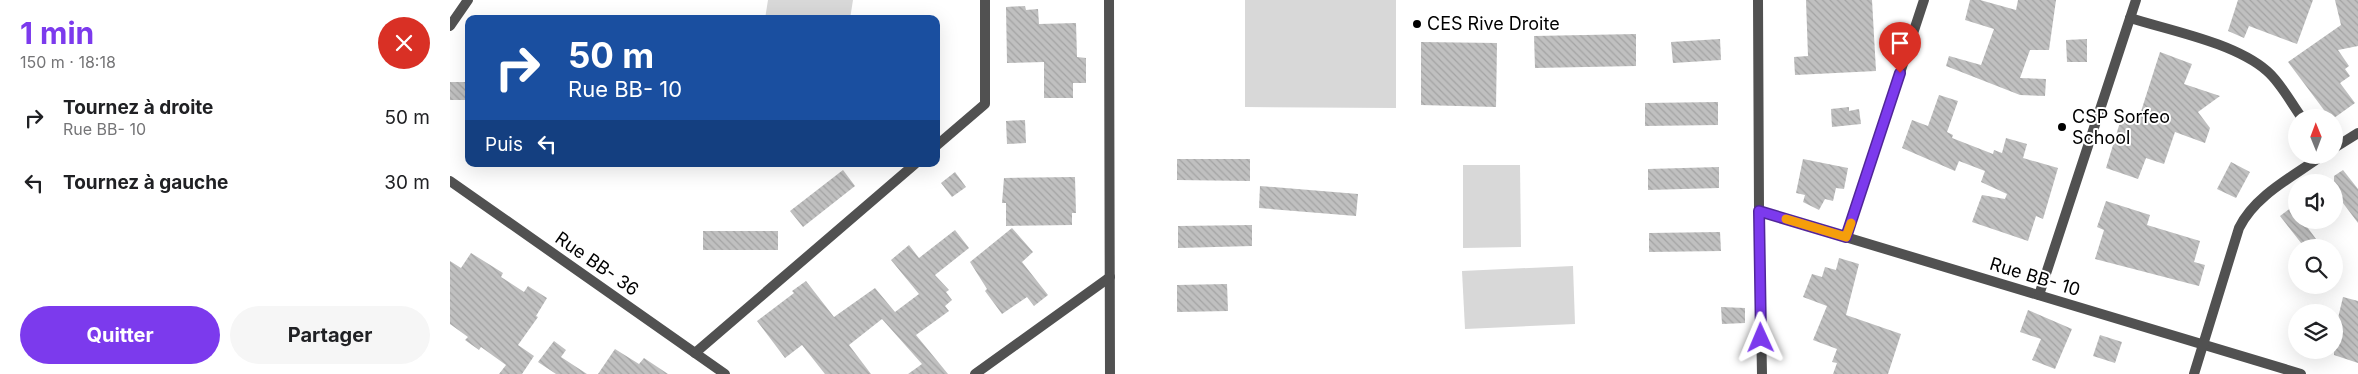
<!DOCTYPE html>
<html lang="fr">
<head>
<meta charset="utf-8">
<style>
	body { margin:0; font-family:Inter,sans-serif; background:#f6f6f6; color:#202124; height:100vh; display:flex; flex-direction:column; font-size:19px; white-space:nowrap }
	* { box-sizing:border-box; margin:0 }
	p { font-size:16px; color:#757577 }
	.icon { flex:none; width:28px; height:28px; fill:none; stroke:currentColor; stroke-width:2; stroke-linecap:round; stroke-linejoin:round }
	.map { position:relative; flex:1; overflow:hidden }
	.sheet { display:flex; flex-direction:column; background:#fff; width:450px }
	.sheet>* { flex:none }
	.guide { position:absolute; left:15px; top:15px; width:475px; height:152px; border-radius:10px; box-shadow:0 5px 20px #0002; background:#1a4fa0; color:#fff; overflow:hidden }
	.needle { width:32px; rotate:359deg }
	.controls { position:absolute; left:1838px; top:109px; display:grid; gap:10px }
	.controls a { display:grid; place-items:center; width:55px; height:55px; border-radius:50%; background:#fff; box-shadow:0 5px 20px #0002; font-size:25px }
	.pin { position:absolute; display:grid; place-items:center; width:42px; height:42px; color:#fff; margin:-51px -21px; border-radius:50% 50% 50% 0; rotate:-45deg; box-shadow:0 0 5px #0007 }
	.pin .icon { rotate:45deg }
	.me { position:absolute; width:55px; margin:-28px; rotate:359deg; stroke-linejoin:round; filter:drop-shadow(0 0 4px #0008) }
	.turn { display:flex; align-items:center; gap:18px; height:105px; padding:0 20px; font-size:22px }
	.turn .icon { width:65px; height:65px; stroke-width:2.5 }
	.turn b { display:block; font-size:35px; line-height:42px }
	.then { display:flex; align-items:center; height:48px; padding:0 20px; background:#0003; gap:10px; font-size:19px }
	.round { display:grid; place-items:center; flex:none; width:52px; height:52px; border-radius:26px; background:#f6f6f6 }
	.head { display:flex; align-items:center; justify-content:space-between; height:85px; padding:0 20px }
	h1 { font-size:30px; font-weight:700; line-height:38px; color:#7c3aed }
	.cta { display:flex; gap:10px; margin-top:auto; padding:10px 20px }
	.cta a { flex:1; height:58px; border-radius:30px; background:#7c3aed; color:#fff; font-size:20px; font-weight:700; line-height:58px; text-align:center }
	.cta a+a { background:#f6f6f6; color:#202124 }
	ul { padding:0; list-style:none }
	li { display:flex; align-items:center; gap:15px; height:65px; padding:0 20px }
	li div { flex:1 }
	li b { display:block; font-size:19px }
	li em { font-style:normal }
	main { display:flex; flex:1; min-height:0 }
	.map>svg:first-child { display:block }
</style>
</head>
<body>
<main>
<section class="sheet">
<div class="head"><div><h1>1 min</h1><p>150 m · 18:18</p></div><a class="round" style="background:#d93025;color:#fff"><svg class="icon" aria-label="close" viewBox="0 0 24 24"><path d="M6 6l12 12M18 6L6 18"/></svg></a></div>
<ul>
<li><svg class="icon" aria-label="right" viewBox="0 0 24 24"><path d="M7 20v-9h11M14 6l5 5-5 5"/></svg><div><b>Tournez à droite</b><p>Rue BB- 10</p></div><em>50 m</em></li>
<li><svg class="icon" aria-label="left" viewBox="0 0 24 24"><path d="M17 20v-9H6M10 6l-5 5 5 5"/></svg><div><b>Tournez à gauche</b></div><em>30 m</em></li>
</ul>
<div class="cta"><a>Quitter</a><a>Partager</a></div>
</section>
<div class="map">
<svg width="1908" height="374" viewBox="0 0 1908 374">
	<defs>
		<pattern id="building-back-hatch" width="6" height="6" patternUnits="userSpaceOnUse" patternTransform="scale(1.25)"><rect width="6" height="6" fill="#c0c0c0"/><path d="M-1 5l2 2M0 0l6 6M5-1l2 2" fill="none" stroke="#a3a3a3"/></pattern>
	</defs>
	<rect width="100%" height="100%" fill="#fff"/>
	<g fill="#d8d8d8">
		<path d="M 318,0 L 403,0 L 400,19 L 315,19 Z"/>
		<path d="M 795,0 L 946,0 L 946,108 L 795,107 Z"/>
		<path d="M 1013,165 L 1070,165 L 1071,247 L 1013,248 Z"/>
		<path d="M 1123,266 L 1125,324 L 1015,329 L 1012,271 Z"/>
	</g>
	<g fill="url(#building-back-hatch)">
		<path d="M 1356,0 L 1422,0 L 1426,71 L 1345,75 L 1344,57 L 1358,56 Z"/>
		<path d="M 1520,0 L 1530,0 L 1566,10 L 1568,0 L 1606,0 L 1599,50 L 1580,50 L 1570,78 L 1596,79 L 1595,96 L 1570,95 L 1496,66 L 1499,56 L 1531,65 L 1544,29 L 1515,20 Z"/>
		<path d="M 1788,0 L 1863,0 L 1847,44 L 1799,26 L 1794,38 L 1778,31 Z"/>
		<path d="M 1885,0 L 1908,0 L 1908,46 L 1888,50 L 1899,66 L 1895,69 L 1900,76 L 1890,83 L 1905,103 L 1884,118 L 1880,118 L 1838,62 L 1891,25 Z"/>
		<path d="M 575,6 L 576,10 L 588,9 L 589,24 L 626,23 L 627,57 L 636,58 L 636,83 L 623,83 L 623,98 L 594,98 L 594,62 L 557,63 L 556,7 Z"/>
		<path d="M 1186,34 L 1186,66 L 1085,68 L 1084,36 Z"/>
		<path d="M 1270,39 L 1271,60 L 1223,63 L 1221,42 Z"/>
		<path d="M 1637,39 L 1637,62 L 1617,62 L 1616,40 Z"/>
		<path d="M 971,42 L 1047,43 L 1046,107 L 971,105 Z"/>
		<path d="M 1710,52 L 1742,64 L 1734,84 L 1770,96 L 1748,112 L 1760,128 L 1755,143 L 1725,132 L 1714,164 L 1696,158 L 1688,179 L 1656,168 L 1671,119 L 1687,124 Z"/>
		<rect x="0" y="82" width="19" height="18"/>
		<path d="M 1489,95 L 1508,101 L 1497,132 L 1503,135 L 1502,138 L 1543,154 L 1544,150 L 1552,153 L 1556,138 L 1577,144 L 1573,158 L 1608,168 L 1593,219 L 1586,216 L 1578,241 L 1522,222 L 1532,195 L 1555,199 L 1557,194 L 1531,182 L 1535,171 L 1509,161 L 1505,171 L 1452,148 L 1462,120 L 1478,126 Z"/>
		<path d="M 1268,102 L 1268,125 L 1195,126 L 1195,103 Z"/>
		<path d="M 1399,107 L 1399,111 L 1409,109 L 1411,124 L 1382,127 L 1381,109 Z"/>
		<path d="M 575,120 L 576,143 L 557,144 L 556,121 Z"/>
		<path d="M 727,159 L 800,159 L 800,181 L 727,180 Z"/>
		<path d="M 1353,159 L 1398,168 L 1394,189 L 1386,188 L 1383,201 L 1375,199 L 1369,210 L 1353,202 L 1355,195 L 1346,193 Z"/>
		<path d="M 1781,162 L 1800,172 L 1786,198 L 1767,189 Z"/>
		<path d="M 1269,167 L 1269,188 L 1198,190 L 1198,169 Z"/>
		<path d="M 393,170 L 405,186 L 353,227 L 340,211 Z"/>
		<path d="M 1893,170 L 1908,189 L 1908,223 L 1884,191 L 1884,176 Z"/>
		<path d="M 505,172 L 516,187 L 502,197 L 491,183 Z"/>
		<path d="M 625,177 L 626,213 L 622,213 L 622,225 L 556,226 L 556,203 L 552,203 L 554,178 Z"/>
		<path d="M 810,186 L 908,194 L 906,216 L 809,208 Z"/>
		<path d="M 1656,201 L 1700,215 L 1697,225 L 1750,241 L 1744,262 L 1755,265 L 1749,286 L 1645,259 L 1654,230 L 1647,227 Z"/>
		<path d="M 1842,207 L 1846,213 L 1846,220 L 1852,220 L 1866,239 L 1855,248 L 1830,216 Z"/>
		<path d="M 802,225 L 802,246 L 728,248 L 728,226 Z"/>
		<path d="M 562,228 L 583,252 L 572,262 L 598,295 L 584,306 L 577,297 L 552,314 L 535,291 L 537,289 L 520,262 Z"/>
		<path d="M 505,230 L 519,248 L 485,275 L 499,290 L 496,292 L 502,300 L 495,306 L 499,311 L 466,335 L 498,374 L 458,374 L 472,364 L 432,319 L 399,345 L 421,374 L 375,374 L 352,345 L 335,358 L 307,321 L 344,293 L 342,291 L 356,281 L 384,317 L 425,288 L 445,312 L 469,294 L 441,260 L 459,245 L 469,258 Z"/>
		<rect x="253" y="231" width="75" height="19"/>
		<path d="M 1270,232 L 1271,251 L 1199,252 L 1199,233 Z"/>
		<path d="M 21,253 L 53,273 L 51,277 L 74,292 L 78,286 L 97,298 L 86,316 L 88,317 L 68,345 L 84,356 L 72,374 L 49,374 L 56,365 L 31,347 L 29,350 L 15,340 L 18,337 L 0,324 L 0,261 L 11,268 Z"/>
		<path d="M 1389,258 L 1409,264 L 1396,315 L 1451,334 L 1438,374 L 1383,374 L 1387,363 L 1382,362 L 1387,349 L 1363,340 L 1377,306 L 1353,297 L 1362,274 L 1372,277 L 1375,267 L 1386,270 Z"/>
		<path d="M 777,284 L 778,311 L 727,312 L 727,285 Z"/>
		<path d="M 1893,297 L 1908,301 L 1908,363 L 1884,355 L 1884,335 Z"/>
		<path d="M 1271,307 L 1295,308 L 1295,323 L 1272,324 Z"/>
		<path d="M 1578,310 L 1622,329 L 1605,369 L 1582,360 L 1591,339 L 1570,332 Z"/>
		<path d="M 1650,335 L 1672,342 L 1665,363 L 1643,356 Z"/>
		<path d="M 104,341 L 116,350 L 111,357 L 137,374 L 106,374 L 88,362 Z"/>
		<path d="M 165,349 L 189,364 L 194,358 L 218,374 L 148,374 Z"/>
	</g>
	<g fill="none" stroke-linecap="round" stroke-linejoin="round">
		<g stroke="#515151" stroke-width="10">
			<path d="M 659,0 L 660,374"/>
			<path d="M 1680,18 C 1722,31 1785,43 1817,71 C 1831,83 1841,103 1852,118"/>
			<path d="M 0,26 L 18,0"/>
			<path d="M 486,146 L 535,104 L 535,0"/>
			<path d="M 1884,148 L 1908,133"/>
			<path d="M 0,181 L 275,374"/>
			<path d="M 1309,211 L 1851,374"/>
			<path d="M 1396,237 L 1474,0"/>
			<path d="M 1589,295 L 1686,0"/>
			<path d="M 245,353 L 465,164"/>
			<path d="M 525,374 L 660,277"/>
			<path d="M 1744,374 L 1789,228 C 1805,195 1844,176 1873,155"/>
		</g>
		<path stroke="#515151" stroke-width="10" d="M 1308,0 L 1309,211 L 1312,374"/>
	</g>
	<g fill="none" stroke-linecap="round" stroke-linejoin="round">
		<g stroke="#51269a" stroke-width="12">
			<path id="route" d="M 1311,338 L 1309,211 L 1396,237 L 1450,73"/>
		</g>
		<use href="#route" stroke="#7c3aed" stroke-width="9"/>
		<path stroke="#f59e0b" stroke-width="9" d="M 1336,219 L 1396,237 L 1401,223"/>
	</g>
	<g fill="#000" stroke="#fff" stroke-width="2">
		<circle cx="967" cy="24" r="5"/>
		<circle cx="1612" cy="127" r="5"/>
	</g>
	<g text-anchor="middle" stroke-width="4" stroke-linejoin="round" paint-order="stroke">
		<g font-size="18" fill="#000" stroke="#fff" text-anchor="start">
			<text x="977" y="30">CES Rive Droite</text>
			<text x="1622" y="123">CSP Sorfeo<tspan x="1622" dy="21">School</tspan></text>
		</g>
		<g font-size="18" fill="#000" stroke="#fff">
			<text transform="translate(147 264) rotate(35)" y="6">Rue BB- 36</text>
			<text transform="translate(1585 277) rotate(17)" y="6">Rue BB- 10</text>
		</g>
	</g>
</svg>
<div class="controls">
<a><svg class="needle" viewBox="-14 -14 28 28"><path d="M0-13l5 13h-10z" fill="#e53935"/><path d="M0 13l5-13h-10z" fill="#757577"/></svg></a>
<a><svg class="icon" aria-label="sound" viewBox="0 0 24 24"><path d="M4 9h4l5-4v14l-5-4H4zM17 9q2 3 0 6"/></svg></a>
<a><svg class="icon" aria-label="search" viewBox="0 0 24 24"><circle cx="10" cy="10" r="6"/><path d="M15 15l6 6"/></svg></a>
<a><svg class="icon" aria-label="layers" viewBox="0 0 24 24"><path d="M12 4l9 5-9 5-9-5zM3 14l9 5 9-5"/></svg></a>
</div>
<div class="pin" style="left:1450px;top:73px;background:#d93025"><svg class="icon" aria-label="arrive" viewBox="0 0 24 24"><path d="M6 21V4h12l-3 4 3 4H6"/></svg></div>
<svg class="me" style="left:1311px;top:338px" viewBox="-20 -20 40 40"><path d="M0-17L14 15 0 8-14 15z" fill="#7c3aed" stroke="#fff" stroke-width="4"/></svg>
<div class="guide">
<div class="turn"><svg class="icon" aria-label="right" viewBox="0 0 24 24"><path d="M7 20v-9h11M14 6l5 5-5 5"/></svg><div><b>50 m</b>Rue BB- 10</div></div>
<div class="then">Puis<svg class="icon" aria-label="left" viewBox="0 0 24 24"><path d="M17 20v-9H6M10 6l-5 5 5 5"/></svg></div>
</div>
</div>
</main>
</body>
</html>
